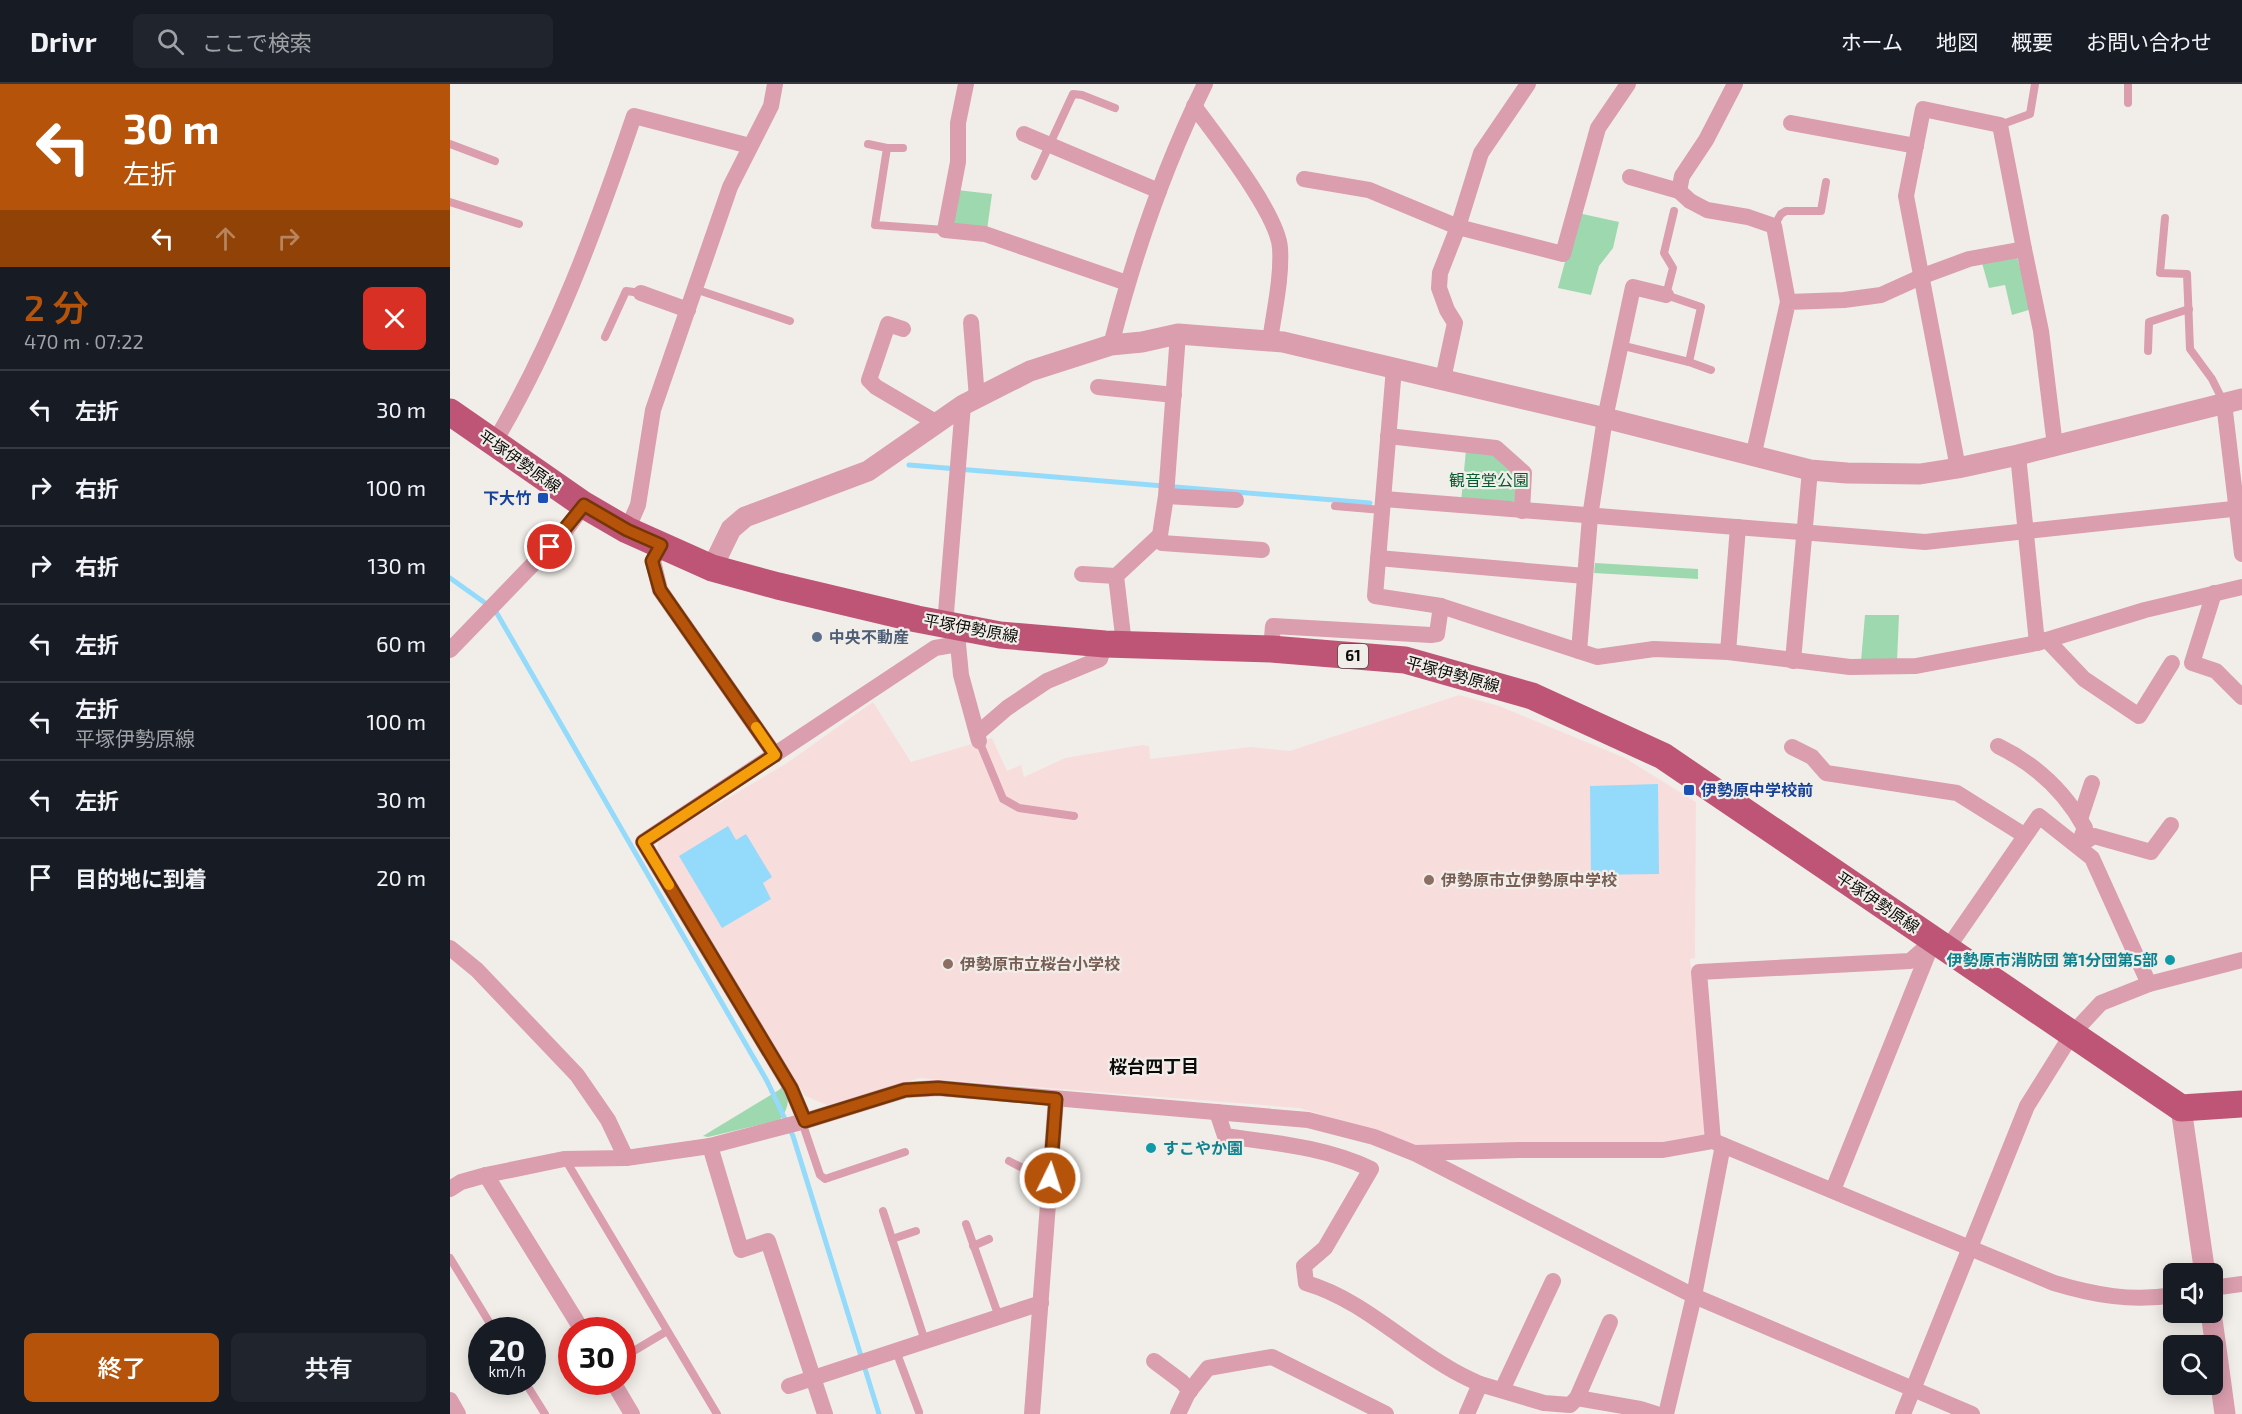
<!DOCTYPE html>
<html lang="ja">
<head>
<meta charset="utf-8">
<style>
	body { margin:0; font-family:"Exo 2","Noto Sans JP",sans-serif; background:#20242c; color:#f1f3f6; height:100vh; display:flex; flex-direction:column; font-size:22px; white-space:nowrap }
	* { box-sizing:border-box; margin:0 }
	p { font-size:20px; color:#9ea1a6 }
	.icon { flex:none; width:33px; height:33px; fill:none; stroke:currentColor; stroke-width:2; stroke-linecap:round; stroke-linejoin:round }
	.map { position:relative; flex:1; overflow:hidden }
	.side { display:flex; flex-direction:column; background:#171b24; width:450px }
	.side>* { flex:none }
	.banner { background:#b45309; color:#fff; overflow:hidden }
	.controls { position:absolute; left:1713px; top:1179px; display:grid; gap:12px }
	.controls a { display:grid; place-items:center; width:60px; height:60px; border-radius:9px; background:#171b24; box-shadow:0 3px 15px #0003; font-size:30px }
	.speed { position:absolute; left:18px; top:1233px; display:flex; gap:12px; font-size:30px; font-weight:700; text-align:center }
	.speed>* { display:grid; place-content:center; width:78px; height:78px; border-radius:50%; background:#171b24; box-shadow:0 3px 15px #0003; line-height:1 }
	.speed small { font-size:15px; font-weight:400 }
	.speed .limit { border:9px solid #d22; background:#fff; color:#111 }
	.pin { position:absolute; display:grid; place-items:center; width:51px; height:51px; color:#fff; margin:-26px; border:3px solid #fff; border-radius:50%; box-shadow:0 2px 6px #0007 }
	.me { position:absolute; width:66px; margin:-33px; rotate:4deg; stroke-linejoin:round; filter:drop-shadow(0 0 4px #0008) }
	.turn { display:flex; align-items:center; gap:21px; height:126px; padding:0 24px; font-size:27px }
	.turn .icon { width:78px; height:78px; stroke-width:2.5 }
	.turn b { display:block; font-size:42px; line-height:51px }
	.lanes { display:flex; align-items:center; height:57px; padding:0 24px; background:#0003; justify-content:center; gap:30px; direction:ltr }
	.lanes .off { opacity:.35 }
	.round { display:grid; place-items:center; flex:none; width:63px; height:63px; border-radius:9px; background:#20242c }
	.overview { display:flex; align-items:center; justify-content:space-between; height:102px; padding:0 24px }
	h1 { font-size:36px; font-weight:600; line-height:45px; color:#b45309 }
	.cta { display:flex; gap:12px; margin-top:auto; padding:12px 24px }
	.cta a { flex:1; height:69px; border-radius:9px; background:#b45309; color:#fff; font-size:24px; font-weight:600; line-height:69px; text-align:center }
	.cta a+a { background:#20242c; color:#f1f3f6 }
	ul { padding:0; list-style:none }
	li { display:flex; align-items:center; gap:18px; height:78px; padding:0 24px; border-top:2px solid #363941 }
	li div { flex:1 }
	li b { display:block; font-size:22px }
	li em { font-style:normal }
	header { display:flex; align-items:center; gap:36px; box-sizing:border-box; height:84px; padding:0 30px; background:#171b24; border-bottom:2px solid #363941 }
	header strong { font-size:28px }
	nav { display:flex; gap:33px; margin-inline-start:auto; font-size:21px }
	.search { width:420px; height:54px; background:#20242c; display:flex; align-items:center; gap:15px; box-sizing:border-box; padding:0 21px; border-radius:9px; color:#9ea1a6; font-size:22px }
	main { display:flex; flex:1; min-height:0 }
	.map>svg:first-child { display:block }
</style>
</head>
<body>
<header>
<strong>Drivr</strong>
<div class="search"><svg class="icon" aria-label="search" viewBox="0 0 24 24"><circle cx="10" cy="10" r="6"/><path d="M15 15l6 6"/></svg>ここで検索</div>
<nav><a>ホーム</a><a>地図</a><a>概要</a><a>お問い合わせ</a></nav>
</header>
<main>
<section class="side">
<div class="banner">
<div class="turn"><svg class="icon" aria-label="left" viewBox="0 0 24 24"><path d="M17 20v-9H6M10 6l-5 5 5 5"/></svg><div><b>30 m</b>左折</div></div>
<div class="lanes"><svg class="icon" aria-label="left" viewBox="0 0 24 24"><path d="M17 20v-9H6M10 6l-5 5 5 5"/></svg><svg class="icon off" aria-label="ahead" viewBox="0 0 24 24"><path d="M12 20V5M6 11l6-6 6 6"/></svg><svg class="icon off" aria-label="right" viewBox="0 0 24 24"><path d="M7 20v-9h11M14 6l5 5-5 5"/></svg></div>
</div>
<div class="overview"><div><h1>2 分</h1><p>470 m · 07:22</p></div><a class="round" style="background:#d93025;color:#fff"><svg class="icon" aria-label="close" viewBox="0 0 24 24"><path d="M6 6l12 12M18 6L6 18"/></svg></a></div>
<ul>
<li><svg class="icon" aria-label="left" viewBox="0 0 24 24"><path d="M17 20v-9H6M10 6l-5 5 5 5"/></svg><div><b>左折</b></div><em>30 m</em></li>
<li><svg class="icon" aria-label="right" viewBox="0 0 24 24"><path d="M7 20v-9h11M14 6l5 5-5 5"/></svg><div><b>右折</b></div><em>100 m</em></li>
<li><svg class="icon" aria-label="right" viewBox="0 0 24 24"><path d="M7 20v-9h11M14 6l5 5-5 5"/></svg><div><b>右折</b></div><em>130 m</em></li>
<li><svg class="icon" aria-label="left" viewBox="0 0 24 24"><path d="M17 20v-9H6M10 6l-5 5 5 5"/></svg><div><b>左折</b></div><em>60 m</em></li>
<li><svg class="icon" aria-label="left" viewBox="0 0 24 24"><path d="M17 20v-9H6M10 6l-5 5 5 5"/></svg><div><b>左折</b><p>平塚伊勢原線</p></div><em>100 m</em></li>
<li><svg class="icon" aria-label="left" viewBox="0 0 24 24"><path d="M17 20v-9H6M10 6l-5 5 5 5"/></svg><div><b>左折</b></div><em>30 m</em></li>
<li><svg class="icon" aria-label="arrive" viewBox="0 0 24 24"><path d="M6 21V4h12l-3 4 3 4H6"/></svg><div><b>目的地に到着</b></div><em>20 m</em></li>
</ul>
<div class="cta"><a>終了</a><a>共有</a></div>
</section>
<div class="map">
<svg width="1792" height="1330" viewBox="0 0 1792 1330">
	<rect width="100%" height="100%" fill="#f1eee9"/>
	<path fill="#f8dddd" d="M 1009,611 L 1049,622 L 1175,674 L 1246,718 L 1245,874 L 1240,875 L 1258,1041 L 1256,1049 L 1248,1055 L 1221,1060 L 966,1064 L 923,1046 L 849,1024 L 470,994 L 377,1021 L 355,1012 L 207,767 L 209,755 L 337,679 L 423,618 L 461,678 L 542,654 L 557,687 L 571,681 L 574,693 L 615,674 L 692,661 L 699,662 L 700,675 L 800,663 L 840,667 Z"/>
	<g fill="#9ed8ae">
		<path d="M 507,106 L 542,110 L 537,146 L 504,141 Z"/>
		<path d="M 1128,129 L 1169,138 L 1163,164 L 1149,182 L 1141,211 L 1108,204 Z"/>
		<path d="M 1567,173 L 1582,225 L 1562,231 L 1555,201 L 1539,204 L 1532,179 Z"/>
		<path d="M 1016,366 L 1042,367 L 1070,391 L 1067,417 L 1011,418 Z"/>
		<path d="M 1145,479 L 1248,485 L 1248,495 L 1144,489 Z"/>
		<path d="M 1415,531 L 1449,531 L 1447,577 L 1411,577 Z"/>
		<path d="M 334,1001 C 340,1016 339,1023 330,1036 L 258,1053 L 253,1052 L 329,1006 Z"/>
	</g>
	<g fill="#94dafa">
		<path d="M 1208,700 L 1209,790 L 1141,791 L 1140,702 Z"/>
		<path d="M 278,742 L 286,756 L 296,750 L 322,793 L 313,799 L 321,815 L 272,844 L 229,772 Z"/>
	</g>
	<g fill="none" stroke-linecap="round" stroke-linejoin="round">
		<g stroke="#94dafa" stroke-width="5">
			<path d="M 459,381 L 920,419"/>
			<path d="M 0,494 L 45,526 L 317,997 L 343,1052 L 429,1330"/>
		</g>
		<g stroke="#da9eae" stroke-width="8">
			<path d="M 1678,19 L 1678,0"/>
			<path d="M 1550,41 L 1580,30 L 1585,0"/>
			<path d="M 0,60 L 45,77"/>
			<path d="M 418,60 L 437,64 L 425,141 L 495,146"/>
			<path d="M 437,64 L 453,64"/>
			<path d="M 585,92 L 623,10 L 632,11 L 665,24"/>
			<path d="M 0,118 L 69,140"/>
			<path d="M 1715,134 L 1710,189 L 1737,190 L 1740,265 L 1762,295 L 1774,319"/>
			<path d="M 1324,142 L 1331,130 L 1336,127 L 1371,127 L 1376,98"/>
			<path d="M 245,205 L 340,237"/>
			<path d="M 155,253 L 176,207 L 191,209"/>
			<path d="M 1170,261 L 1239,278 L 1251,223 L 1216,211 L 1223,184 L 1214,169 L 1224,127"/>
			<path d="M 1698,267 L 1699,238 L 1739,225"/>
			<path d="M 1239,278 L 1261,286"/>
			<path d="M 885,422 L 932,426"/>
			<path d="M 529,657 L 553,715 L 569,724 L 624,732"/>
			<path d="M 352,1038 L 370,1091 L 375,1095 L 455,1068"/>
			<path d="M 115,1075 L 267,1330"/>
			<path d="M 559,1077 L 592,1094 L 600,1094"/>
			<path d="M 433,1127 L 475,1257"/>
			<path d="M 516,1140 L 549,1233"/>
			<path d="M 442,1155 L 466,1147"/>
			<path d="M 523,1162 L 539,1155"/>
			<path d="M 0,1174 L 44,1246"/>
			<path d="M 446,1267 L 469,1328"/>
			<path d="M 172,1274 L 217,1247"/>
			<path d="M 75,1298 L 95,1330"/>
		</g>
		<g stroke="#da9eae" stroke-width="16">
			<path d="M 516,0 L 508,39 L 508,78 L 495,146 L 535,150 L 677,199"/>
			<path d="M 744,22 C 766,52 828,130 830,164 C 832,194 824,227 820,257"/>
			<path d="M 1341,39 L 1466,62"/>
			<path d="M 574,50 L 709,107"/>
			<path d="M 1180,93 L 1229,107 L 1240,117 L 1257,126 L 1298,133 L 1324,142 L 1338,218"/>
			<path d="M 854,95 L 919,106 L 1008,143 L 1113,170 L 1148,44 L 1178,0"/>
			<path d="M 1229,107 L 1232,92 L 1256,56 L 1285,0"/>
			<path d="M 191,209 L 238,226"/>
			<path d="M 521,238 L 527,314"/>
			<path d="M 453,245 L 438,240 L 419,296 L 426,303 L 487,339"/>
			<path d="M 661,261 C 684,171 714,83 755,0"/>
			<path d="M 944,284 L 925,512 L 991,522 L 1147,573 L 1204,565 L 1278,568 L 1400,583 L 1466,582 L 1587,559 L 1695,526 L 1792,503"/>
			<path d="M 993,295 L 1005,239 L 997,226 L 989,204 L 990,189 L 1008,143 L 1031,69 L 1078,0"/>
			<path d="M 648,303 L 724,311"/>
			<path d="M 1774,319 L 1792,470"/>
			<path d="M 938,352 L 1046,364 L 1074,389 L 1072,427"/>
			<path d="M 44,359 C 105,256 146,144 184,32 L 300,62"/>
			<path d="M 1568,371 L 1587,559"/>
			<path d="M 1303,373 L 1338,218 L 1394,216 L 1431,211 L 1473,192 L 1519,175 L 1574,165 L 1591,247 L 1605,362"/>
			<path d="M 1508,384 L 1456,112 L 1473,25 L 1550,41 L 1574,165"/>
			<path d="M 716,412 L 786,416"/>
			<path d="M 934,415 L 1475,458 L 1792,424"/>
			<path d="M 177,446 L 188,421 L 203,326 L 280,103 L 321,22 L 325,0"/>
			<path d="M 707,455 L 712,459 L 812,466"/>
			<path d="M 211,461 L 203,477 L 210,506 L 325,671"/>
			<path d="M 928,474 L 1135,492"/>
			<path d="M 632,490 L 666,492"/>
			<path d="M 1764,509 L 1742,579 L 1766,587 L 1792,613"/>
			<path d="M 495,541 L 513,321"/>
			<path d="M 1597,556 L 1634,595 L 1689,632 L 1722,579"/>
			<path d="M 508,560 L 511,591 L 529,657"/>
			<path d="M 674,560 L 666,492 L 710,451 L 716,412 L 728,250"/>
			<path d="M 821,565 L 823,542 L 981,551 L 987,550 L 991,522"/>
			<path d="M 0,566 L 116,446 L 134,421"/>
			<path d="M 1129,567 L 1140,433 L 1155,334 L 1183,203 L 1216,211"/>
			<path d="M 1278,568 L 1288,443"/>
			<path d="M 1343,577 L 1360,386"/>
			<path d="M 528,649 L 557,624 L 597,597 L 650,575 L 655,560"/>
			<path d="M 1548,662 C 1585,680 1615,708 1635,744 L 1628,762"/>
			<path d="M 1342,663 L 1362,673 L 1376,689 L 1507,709 L 1574,751"/>
			<path d="M 1630,735 L 1642,699"/>
			<path d="M 1628,762 L 1644,752 L 1701,768 L 1721,741"/>
			<path d="M 0,864 L 27,886 L 127,991 L 158,1036 L 176,1074"/>
			<path d="M 1497,865 L 1589,732 L 1642,774 L 1699,900"/>
			<path d="M 767,1028 L 775,1052 C 825,1059 875,1063 921,1085 L 875,1164 L 854,1182 L 856,1199 C 910,1215 949,1255 997,1283 C 1008,1290 1019,1295 1030,1300"/>
			<path d="M 355,1037 L 341,1004 L 193,758 L 485,564 L 508,560 L 510,544"/>
			<path d="M 1263,1057 L 1249,888 L 1460,877 L 1484,856"/>
			<path d="M 260,1062 L 291,1166 L 318,1157 L 375,1330"/>
			<path d="M 965,1069 L 1069,1066 L 1213,1066 L 1263,1057 L 1604,1199 C 1644,1211 1682,1218 1724,1211"/>
			<path d="M 36,1091 L 132,1246"/>
			<path d="M 0,1105 L 11,1098 L 36,1091 L 114,1075 L 176,1074 L 260,1062 L 355,1037 L 455,1006 L 488,1004 L 858,1036 L 924,1053 L 964,1069 L 1244,1212 L 1522,1330"/>
			<path d="M 1383,1106 L 1481,862"/>
			<path d="M 1762,1204 L 1792,1200"/>
			<path d="M 704,1277 L 732,1298 L 740,1307"/>
			<path d="M 163,1298 L 182,1330"/>
			<path d="M 339,1302 L 591,1219"/>
			<path d="M 1052,1306 L 1103,1197"/>
			<path d="M 1127,1314 L 1160,1238"/>
			<path d="M 0,1316 L 8,1330"/>
			<path d="M 582,1330 L 606,1015"/>
			<path d="M 728,1330 L 738,1309 L 758,1284 L 822,1273 L 936,1330"/>
			<path d="M 1017,1330 L 1030,1300 L 1094,1319 L 1120,1321 L 1127,1314 L 1190,1325 L 1206,1330"/>
			<path d="M 1216,1330 L 1244,1212 L 1273,1061"/>
			<path d="M 1453,1330 L 1577,1022 L 1622,950 L 1651,919 L 1699,900 L 1792,876"/>
		</g>
		<g stroke="#da9eae" stroke-width="21">
			<path d="M 262,484 L 281,445 L 295,433 L 418,387 L 513,321 L 580,287 L 661,261 L 692,258 L 728,250 L 833,258 L 1155,334 L 1360,386 L 1397,389 L 1470,390 L 1508,384 L 1568,371 L 1792,315"/>
			<path d="M 1731,1024 L 1755,1190"/>
			<path d="M 1761,1228 L 1775,1330"/>
		</g>
		<path stroke="#be5577" stroke-width="27" d="M 0,328 L 134,421 L 177,446 L 262,484 L 328,502 L 467,535 L 550,551 L 655,560 L 821,565 L 955,576 L 1082,612 L 1213,672 L 1731,1024 L 1792,1020"/>
	</g>
	<g fill="none" stroke-linecap="round" stroke-linejoin="round">
		<g stroke="#753606" stroke-width="15">
			<path id="route" d="M 100,463 L 134,421 L 177,446 L 211,461 L 202,477 L 210,506 L 325,671 L 193,758 L 341,1004 L 355,1037 L 455,1006 L 488,1004 L 606,1015 L 600,1094"/>
		</g>
		<use href="#route" stroke="#b45309" stroke-width="10"/>
		<path stroke="#f59e0b" stroke-width="10" d="M 219,801 L 193,758 L 325,671 L 306,643"/>
	</g>
	<g fill="#1a4fb4" stroke="#f1eee9" stroke-width="2">
		<rect x="87" y="408" width="12" height="12" rx="3"/>
		<rect x="1233" y="700" width="12" height="12" rx="3"/>
	</g>
	<circle fill="#5c6f8a" stroke="#f1eee9" stroke-width="2" cx="367" cy="553" r="6"/>
	<g fill="#8d6e63" stroke="#f1eee9" stroke-width="2">
		<circle cx="979" cy="796" r="6"/>
		<circle cx="498" cy="880" r="6"/>
	</g>
	<g fill="#0f9aa8" stroke="#f1eee9" stroke-width="2">
		<circle cx="1720" cy="876" r="6"/>
		<circle cx="701" cy="1064" r="6"/>
	</g>
	<g text-anchor="middle" stroke-width="4.5" stroke-linejoin="round" paint-order="stroke">
		<rect fill="#f1eee9" stroke="#514f4c" stroke-width="1.5" x="888" y="560" width="30" height="24" rx="4.5"/>
		<g font-size="15" font-weight="bold" fill="#0c0b09">
			<text x="903" y="577">61</text>
		</g>
		<g font-size="16" fill="#0c0b09" stroke="#f1eee9">
			<text transform="translate(70 377) rotate(35)" y="6">平塚伊勢原線</text>
			<text transform="translate(521 544) rotate(10)" y="6">平塚伊勢原線</text>
			<text transform="translate(1003 590) rotate(15)" y="6">平塚伊勢原線</text>
			<text transform="translate(1428 818) rotate(34)" y="6">平塚伊勢原線</text>
		</g>
		<g font-size="16" fill="#025d2f" stroke="#f1eee9">
			<text x="1039" y="402">観音堂公園</text>
		</g>
		<g font-size="16" font-weight="bold" fill="#164399" stroke="#f1eee9" text-anchor="end">
			<text x="81" y="420">下大竹</text>
			<text x="1251" y="712" text-anchor="start">伊勢原中学校前</text>
		</g>
		<g font-size="16" font-weight="bold" fill="#4e5e75" stroke="#f1eee9" text-anchor="start">
			<text x="379" y="559">中央不動産</text>
		</g>
		<g font-size="16" font-weight="bold" fill="#785e54" stroke="#f1eee9" text-anchor="start">
			<text x="991" y="802">伊勢原市立伊勢原中学校</text>
			<text x="510" y="886">伊勢原市立桜台小学校</text>
		</g>
		<g font-size="16" font-weight="bold" fill="#0d838f" stroke="#f1eee9" text-anchor="end">
			<text x="1708" y="882">伊勢原市消防団 第1分団第5部</text>
			<text x="713" y="1070" text-anchor="start">すこやか園</text>
		</g>
		<g font-size="18" font-weight="bold" fill="#0c0b09" stroke="#f1eee9">
			<text x="704" y="989">桜台四丁目</text>
		</g>
	</g>
</svg>
<div class="controls">
<a><svg class="icon" aria-label="sound" viewBox="0 0 24 24"><path d="M4 9h4l5-4v14l-5-4H4zM17 9q2 3 0 6"/></svg></a>
<a><svg class="icon" aria-label="search" viewBox="0 0 24 24"><circle cx="10" cy="10" r="6"/><path d="M15 15l6 6"/></svg></a>
</div>
<div class="speed"><div>20<small>km/h</small></div><div class="limit">30</div></div>
<div class="pin" style="left:100px;top:463px;background:#d93025"><svg class="icon" aria-label="arrive" viewBox="0 0 24 24"><path d="M6 21V4h12l-3 4 3 4H6"/></svg></div>
<svg class="me" style="left:600px;top:1094px" viewBox="-20 -20 40 40"><circle r="17" fill="#b45309" stroke="#fff" stroke-width="3"/><path d="M0-11L8 9 0 5-8 9z" fill="#fff"/></svg>
</div>
</main>
</body>
</html>
